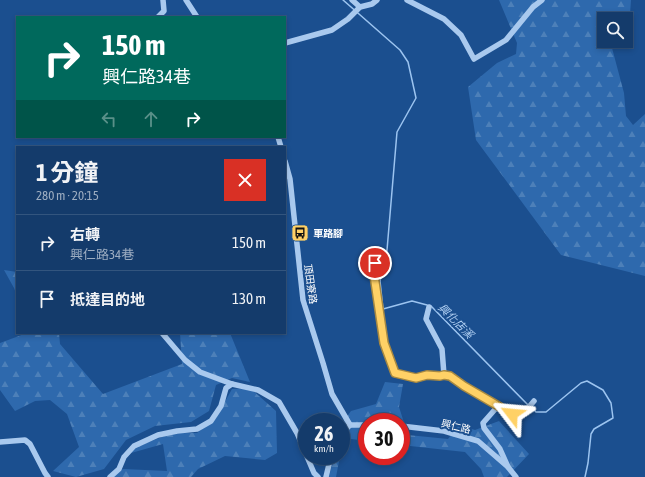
<!DOCTYPE html>
<html lang="zh-TW">
<head>
<meta charset="utf-8">
<style>
	body { margin:0; font-family:"Asap Condensed","Noto Sans TC",sans-serif; background:#214673; color:#f1f3f6; height:100vh; display:flex; flex-direction:column; font-size:15px; white-space:nowrap }
	* { box-sizing:border-box; margin:0 }
	p { font-size:13px; color:#9dadc1 }
	.icon { flex:none; width:22px; height:22px; fill:none; stroke:currentColor; stroke-width:2; stroke-linecap:round; stroke-linejoin:round }
	.map { position:relative; flex:1; overflow:hidden }
	.side { position:absolute; left:16px; top:146px; width:270px; height:188px; display:flex; flex-direction:column; background:#143b6b; border-radius:0px; box-shadow:0 2px 6px #0003,0 0 0 1px #33557e }
	.side>* { flex:none }
	.banner { position:absolute; left:16px; top:16px; width:270px; height:122px; border-radius:0px; box-shadow:0 2px 6px #0003,0 0 0 1px #33557e; background:#00695c; color:#fff; overflow:hidden }
	.tools { position:absolute; left:597px; top:12px; display:grid; gap:8px }
	.tools a { display:grid; place-items:center; width:36px; height:36px; border-radius:0px; background:#143b6b; box-shadow:0 2px 6px #0003,0 0 0 1px #33557e; font-size:20px }
	.speed { position:absolute; left:298px; top:413px; display:flex; gap:8px; font-size:20px; font-weight:700; text-align:center }
	.speed>* { display:grid; place-content:center; width:52px; height:52px; border-radius:50%; background:#143b6b; box-shadow:0 2px 6px #0003,0 0 0 1px #33557e; line-height:1 }
	.speed small { font-size:10px; font-weight:400 }
	.speed .limit { border:6px solid #d22; background:#fff; color:#111 }
	.pin { position:absolute; display:grid; place-items:center; width:34px; height:34px; color:#fff; margin:-17px; border:2px solid #fff; border-radius:50%; box-shadow:0 1px 4px #0007 }
	.me { position:absolute; width:44px; margin:-22px; rotate:299deg; stroke-linejoin:round; filter:drop-shadow(0 0 3px #0008) }
	.turn { display:flex; align-items:center; gap:14px; height:84px; padding:0 20px; font-size:18px }
	.turn .icon { width:52px; height:52px; stroke-width:2.5 }
	.turn b { display:block; font-size:28px; line-height:34px }
	.lanes { display:flex; align-items:center; height:38px; padding:0 20px; background:#0003; justify-content:center; gap:20px; direction:ltr }
	.lanes .off { opacity:.35 }
	.round { display:grid; place-items:center; flex:none; width:42px; height:42px; border-radius:0px; background:#214673 }
	.head { display:flex; align-items:center; justify-content:space-between; height:68px; padding:0 20px }
	h1 { font-size:24px; font-weight:700; line-height:30px }
	ul { padding:0; list-style:none }
	li { display:flex; align-items:center; gap:12px; height:56px; padding:0 20px; border-top:1px solid #33557e }
	li div { flex:1 }
	li b { display:block; font-size:15px }
	li em { font-style:normal }
	.map>svg:first-child { display:block }
</style>
</head>
<body>
<div class="map">
<svg width="645" height="477" viewBox="0 0 645 477">
	<defs>
		<pattern id="forest-firs" width="22" height="20" patternUnits="userSpaceOnUse"><rect width="22" height="20" fill="#2e69ad"/><path d="M5 1l3.5 6h-7zM16 11l3.5 6h-7z" fill="#4d80b9"/></pattern>
	</defs>
	<rect width="100%" height="100%" fill="#1b4f8f"/>
	<g fill="url(#forest-firs)">
		<path d="M 499,0 L 631,0 L 630,14 L 626,24 L 626,19 L 604,19 L 604,41 L 619,41 L 612,48 L 624,93 L 626,116 L 633,125 L 645,114 L 645,276 L 561,255 L 476,140 L 468,87 L 497,63 L 516,54 L 517,43 Z"/>
		<path d="M 4,270 L 17,272 L 17,296 L 14,288 Z"/>
		<path d="M 27,333 L 59,333 L 60,344 L 103,394 L 182,364 L 180,333 L 230,333 L 250,382 L 232,378 L 216,385 L 209,411 L 191,422 L 155,426 L 126,440 L 104,469 L 76,477 L 53,471 L 79,447 L 67,414 L 50,400 L 35,401 L 15,411 L 0,390 L 0,343 Z"/>
		<path d="M 385,382 L 403,384 L 399,407 L 408,435 L 448,439 L 459,425 L 475,430 L 499,421 L 529,454 L 507,477 L 484,477 L 481,469 L 465,452 L 401,445 L 401,422 L 367,422 L 367,441 L 343,438 L 341,450 L 341,422 L 343,422 L 351,411 L 376,404 Z"/>
		<path d="M 250,388 L 276,411 L 277,453 L 265,460 L 225,456 L 198,469 L 191,477 L 108,477 L 123,469 L 167,471 L 163,444 L 131,453 L 135,447 L 173,433 L 197,433 L 216,418 L 232,389 Z"/>
		<path d="M 334,456 L 340,456 L 336,477 L 329,477 Z"/>
	</g>
	<g fill="none" stroke-linecap="round" stroke-linejoin="round">
		<g stroke="#9cc4f0" stroke-width="1.5">
			<path d="M 343,0 L 400,50 L 408,62 L 416,98 L 397,132 L 387,250 L 380,281 L 383,309 L 412,301 L 427,305"/>
			<path d="M 431,306 L 528,405"/>
			<path d="M 531,407 L 536,412 L 546,412 L 581,383 L 587,381 L 603,390 L 611,403 L 613,418 L 594,429 L 591,434 L 588,463 L 585,477"/>
		</g>
		<g stroke="#a9c9ee" stroke-width="5.5">
			<path d="M 186,0 L 197,17"/>
			<path d="M 352,0 L 360,7"/>
			<path d="M 407,0 L 444,19 L 461,35 L 474,59 L 506,40 L 533,7 L 542,0"/>
			<path d="M 158,17 L 164,11 L 163,0"/>
			<path d="M 285,43 L 332,30 L 348,19 L 360,7 L 372,4 L 377,0"/>
			<path d="M 278,137 L 281,147"/>
			<path d="M 285,161 L 290,179 L 303,300 L 323,363 L 332,394 L 350,425"/>
			<path d="M 375,263 L 373,275 L 384,343 L 395,373 L 416,378 L 427,375 L 440,376 L 444,375 L 450,376 L 463,386 L 498,406 L 483,423 L 484,428 L 500,449 L 508,467"/>
			<path d="M 429,307 L 426,319 L 442,349 L 444,375"/>
			<path d="M 162,333 L 185,360 L 200,372 L 232,384"/>
			<path d="M 498,406 L 512,414 L 529,407 L 534,401"/>
			<path d="M 401,426 L 444,431 L 478,441 L 508,467 L 516,477"/>
			<path d="M 341,434 L 350,425 L 367,425"/>
			<path d="M 0,442 L 25,440 L 30,444 L 45,473 L 48,477"/>
			<path d="M 110,477 L 119,469 L 124,457 L 134,446 L 158,435 L 177,431 L 197,429 L 211,421 L 221,406 L 226,388 L 232,384 L 258,390 L 279,402 L 297,433 L 314,473 L 318,477"/>
			<path d="M 326,477 L 331,456"/>
		</g>
	</g>
	<g fill="none" stroke-linecap="round" stroke-linejoin="round">
		<g stroke="#a68842" stroke-width="10">
			<path id="route" d="M 375,263 L 374,275 L 384,343 L 395,373 L 416,378 L 427,375 L 440,376 L 444,375 L 450,376 L 464,386 L 512,414"/>
		</g>
		<use href="#route" stroke="#ffd166" stroke-width="7"/>
	</g>
	<defs>
		<g id="bus-square" transform="scale(0.9)"><rect x="-9" y="-9" width="18" height="18" rx="4" fill="#ffd166" stroke="#1b4f8f"/><path d="M-5-6H5V4H4V6H2V4H-2V6H-4V4H-5ZM-3.5-4V0h7V-4ZM-3.5 1.2v1.5H-2V1.2ZM2 1.2v1.5H3.5V1.2Z" fill="#111"/></g>
	</defs>
	<g fill-rule="evenodd">
		<use href="#bus-square" x="300" y="233"/>
	</g>
	<g text-anchor="middle" stroke-width="4" stroke-linejoin="round" paint-order="stroke">
		<g font-size="10" font-weight="bold" fill="#fff" stroke="#1b4f8f" text-anchor="start">
			<text x="313" y="237">車路腳</text>
		</g>
		<g font-size="10" fill="#fff" stroke="#1b4f8f">
			<text transform="translate(311 284) rotate(82)" y="4">頂田寮路</text>
			<text transform="translate(456 426) rotate(14)" y="4">興仁路</text>
		</g>
		<g font-size="11" font-style="italic" fill="#b5d3f5" stroke="#1b4f8f">
			<text transform="translate(456 321) rotate(45)" y="4">興化店溪</text>
		</g>
	</g>
</svg>
<div class="tools">
<a><svg class="icon" aria-label="search" viewBox="0 0 24 24"><circle cx="10" cy="10" r="6"/><path d="M15 15l6 6"/></svg></a>
</div>
<div class="speed"><div>26<small>km/h</small></div><div class="limit">30</div></div>
<div class="pin" style="left:375px;top:263px;background:#d93025"><svg class="icon" aria-label="arrive" viewBox="0 0 24 24"><path d="M6 21V4h12l-3 4 3 4H6"/></svg></div>
<svg class="me" style="left:512px;top:414px" viewBox="-20 -20 40 40"><path d="M0-17L14 15 0 8-14 15z" fill="#ffd166" stroke="#fff" stroke-width="4"/></svg>
<div class="banner">
<div class="turn"><svg class="icon" aria-label="right" viewBox="0 0 24 24"><path d="M7 20v-9h11M14 6l5 5-5 5"/></svg><div><b>150 m</b>興仁路34巷</div></div>
<div class="lanes"><svg class="icon off" aria-label="left" viewBox="0 0 24 24"><path d="M17 20v-9H6M10 6l-5 5 5 5"/></svg><svg class="icon off" aria-label="ahead" viewBox="0 0 24 24"><path d="M12 20V5M6 11l6-6 6 6"/></svg><svg class="icon" aria-label="right" viewBox="0 0 24 24"><path d="M7 20v-9h11M14 6l5 5-5 5"/></svg></div>
</div>
<section class="side">
<div class="head"><div><h1>1 分鐘</h1><p>280 m · 20:15</p></div><a class="round" style="background:#d93025;color:#fff"><svg class="icon" aria-label="close" viewBox="0 0 24 24"><path d="M6 6l12 12M18 6L6 18"/></svg></a></div>
<ul>
<li><svg class="icon" aria-label="right" viewBox="0 0 24 24"><path d="M7 20v-9h11M14 6l5 5-5 5"/></svg><div><b>右轉</b><p>興仁路34巷</p></div><em>150 m</em></li>
<li><svg class="icon" aria-label="arrive" viewBox="0 0 24 24"><path d="M6 21V4h12l-3 4 3 4H6"/></svg><div><b>抵達目的地</b></div><em>130 m</em></li>
</ul>
</section>
</div>
</body>
</html>
